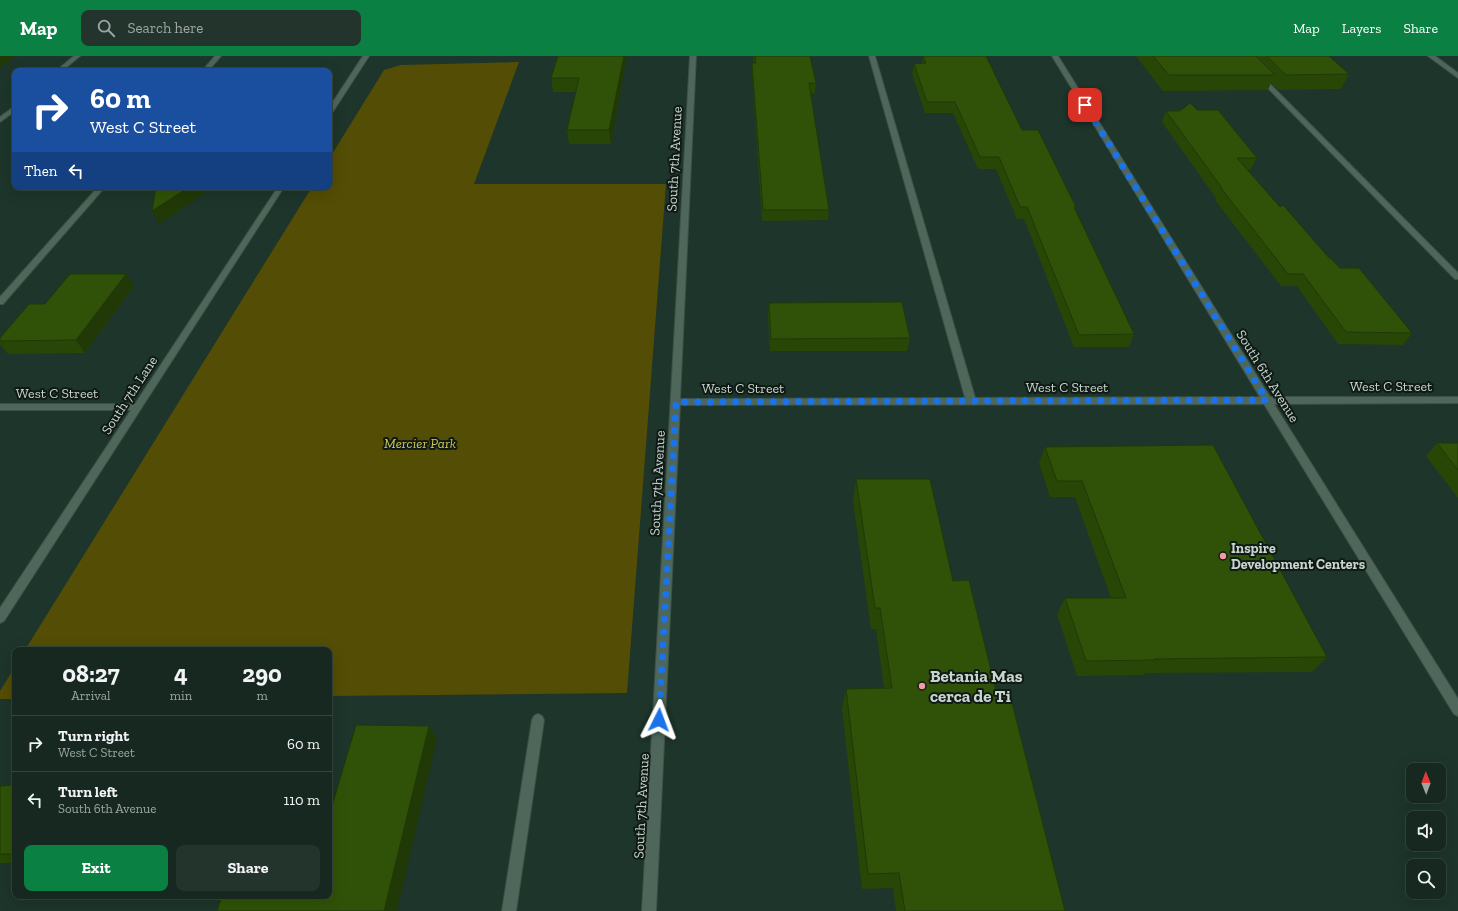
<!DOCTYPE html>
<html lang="en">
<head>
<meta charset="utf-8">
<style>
	body { margin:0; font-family:"Zilla Slab",serif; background:#23342d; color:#f1f3f6; height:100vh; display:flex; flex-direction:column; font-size:15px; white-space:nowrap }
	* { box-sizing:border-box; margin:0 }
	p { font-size:13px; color:#9ea6a5 }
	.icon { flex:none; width:22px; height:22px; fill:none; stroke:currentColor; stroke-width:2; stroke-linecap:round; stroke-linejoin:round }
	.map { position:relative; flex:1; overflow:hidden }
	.sheet { position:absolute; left:12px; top:591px; width:320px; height:252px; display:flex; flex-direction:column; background:#162820; border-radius:8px; box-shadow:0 4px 16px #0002,0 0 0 1px #35443e }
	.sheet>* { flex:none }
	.banner { position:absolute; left:12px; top:12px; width:320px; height:122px; border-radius:8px; box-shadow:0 4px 16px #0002,0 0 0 1px #35443e; background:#1a4fa0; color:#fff; overflow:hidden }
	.needle { width:26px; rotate:359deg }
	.controls { position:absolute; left:1406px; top:707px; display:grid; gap:8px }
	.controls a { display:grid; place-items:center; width:40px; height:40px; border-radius:8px; background:#162820; box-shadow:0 4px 16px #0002,0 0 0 1px #35443e; font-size:20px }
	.pin { position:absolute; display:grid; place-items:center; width:34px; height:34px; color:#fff; margin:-17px; border-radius:8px; box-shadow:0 2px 6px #0006 }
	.me { position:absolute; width:44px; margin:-22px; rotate:3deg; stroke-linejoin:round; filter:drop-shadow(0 0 3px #0008) }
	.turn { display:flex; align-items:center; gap:14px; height:84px; padding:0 12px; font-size:18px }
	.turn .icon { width:52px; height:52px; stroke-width:2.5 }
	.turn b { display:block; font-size:28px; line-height:34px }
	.then { display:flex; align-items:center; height:38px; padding:0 12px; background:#0003; gap:8px; font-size:15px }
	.eta { display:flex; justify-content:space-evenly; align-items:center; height:68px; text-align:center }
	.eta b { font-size:24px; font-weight:700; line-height:28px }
	.button { display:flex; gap:8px; margin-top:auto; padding:8px 12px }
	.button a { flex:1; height:46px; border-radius:8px; background:#0b8043; color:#fff; font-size:16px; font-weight:700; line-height:46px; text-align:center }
	.button a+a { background:#23342d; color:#f1f3f6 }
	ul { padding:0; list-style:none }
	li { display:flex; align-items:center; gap:12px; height:56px; padding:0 12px; border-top:1px solid #35443e }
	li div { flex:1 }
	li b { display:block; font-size:15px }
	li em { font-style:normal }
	header { display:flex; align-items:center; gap:24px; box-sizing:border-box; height:56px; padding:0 20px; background:#0b8043; color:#fff }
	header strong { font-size:19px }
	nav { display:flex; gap:22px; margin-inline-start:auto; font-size:14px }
	.search { width:280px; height:36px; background:#23342d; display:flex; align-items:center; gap:10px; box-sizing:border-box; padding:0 14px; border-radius:8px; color:#9ea6a5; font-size:15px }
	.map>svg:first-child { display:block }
</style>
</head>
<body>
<header>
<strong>Map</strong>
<div class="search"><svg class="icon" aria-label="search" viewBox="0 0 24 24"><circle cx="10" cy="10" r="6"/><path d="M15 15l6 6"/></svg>Search here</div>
<nav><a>Map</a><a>Layers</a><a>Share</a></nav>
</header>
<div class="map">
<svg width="1458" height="855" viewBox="0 0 1458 855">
	<rect width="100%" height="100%" fill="#1d352a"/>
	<g fill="#544d05">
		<path d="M 519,6 L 474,128 L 666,128 L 627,637 L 329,640 L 329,594 L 25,594 L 312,131 L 329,131 L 329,103 L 384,14 L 401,9 Z"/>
		<path d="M 15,611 L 15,643 L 0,643 L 0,635 Z"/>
	</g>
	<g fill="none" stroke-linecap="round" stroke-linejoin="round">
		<g stroke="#3c5047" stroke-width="2">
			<g id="service">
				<path d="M 215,0 L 221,0 L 208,15 L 202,15 Z"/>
				<path d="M 869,0 L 875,0 L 976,345 L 974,347 L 971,348 L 966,345 Z"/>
				<path d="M 1259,21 L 1263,21 L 1458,217 L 1458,223 L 1455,223 L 1259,23 Z"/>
				<path d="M 98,131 L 105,131 L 3,248 L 0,248 L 0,241 Z"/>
				<path d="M 538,658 L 542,660 L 544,664 L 516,855 L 502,855 L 532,664 L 534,660 Z"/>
			</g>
		</g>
		<g stroke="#3c5047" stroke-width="2">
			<g id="minor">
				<path d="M 74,0 L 80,0 L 62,15 L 56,15 Z"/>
				<path d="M 363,0 L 369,0 L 332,57 L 329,59 L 329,52 Z"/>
				<path d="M 690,0 L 696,0 L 680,343 L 1260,341 L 1052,0 L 1058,0 L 1270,341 L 1458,341 L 1458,347 L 1274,348 L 1458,643 L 1458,660 L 1454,658 L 1264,348 L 680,349 L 656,855 L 642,855 Z"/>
				<path d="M 1428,0 L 1435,0 L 1458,17 L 1458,22 Z"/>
				<path d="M 15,50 L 15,55 L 0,66 L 0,61 Z"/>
				<path d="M 278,131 L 284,131 L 4,565 L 0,567 L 0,552 L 131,354 L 0,354 L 0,348 L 135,348 Z"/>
			</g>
		</g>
		<use href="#service" fill="#4e675a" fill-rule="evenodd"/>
		<use href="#minor" fill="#4e675a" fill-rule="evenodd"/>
	</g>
	<g fill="#284707">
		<path d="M 558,0 L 627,0 L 611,88 L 569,88 L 567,74 L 576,36 L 553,36 L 551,22 Z"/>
		<path d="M 753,0 L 810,0 L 816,27 L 815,37 L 810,37 L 829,154 L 828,164 L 762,165 L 752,17 L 752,7 L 754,7 Z"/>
		<path d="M 923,0 L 1022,74 L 1076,151 L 1075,153 L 1134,278 L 1129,291 L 1074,291 L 1024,163 L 1017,163 L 996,113 L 978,113 L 953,57 L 925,57 L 912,18 L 914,8 L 922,7 Z"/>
		<path d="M 1136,0 L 1329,0 L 1349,18 L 1341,33 L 1279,34 L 1271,27 L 1268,34 L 1163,35 Z"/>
		<path d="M 1197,54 L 1257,102 L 1251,113 L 1247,113 L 1280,151 L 1340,212 L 1412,277 L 1403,289 L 1338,288 L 1297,230 L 1281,230 L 1215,144 L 1216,142 L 1162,66 L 1166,55 Z"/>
		<path d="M 126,218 L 134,230 L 85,297 L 8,298 L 0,288 L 0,282 L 45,248 Z"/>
		<path d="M 769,247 L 910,282 L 907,295 L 770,295 L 768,259 Z"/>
		<path d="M 1437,387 L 1458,387 L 1458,442 L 1426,400 Z"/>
		<path d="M 1045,391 L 1327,601 L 1312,616 L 1145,617 L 1144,619 L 1077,620 L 1057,558 L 1065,542 L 1111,542 L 1075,441 L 1050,441 L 1039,407 Z"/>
		<path d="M 856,423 L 953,525 L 996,635 L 1065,855 L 896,855 L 893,832 L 862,833 L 842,652 L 846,633 L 884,632 L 876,573 L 871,573 L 853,445 Z"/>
		<path d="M 15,729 L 15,807 L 0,807 L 0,730 Z"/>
	</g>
	<g fill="#213906">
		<path d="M 0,0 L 15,0 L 0,12 Z"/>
		<path d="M 624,0 L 627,0 L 611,88 L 609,74 Z"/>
		<path d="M 189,131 L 211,131 L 211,133 L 159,168 L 152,155 Z"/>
		<path d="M 126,218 L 134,230 L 85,297 L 76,284 Z"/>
		<path d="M 429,670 L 437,683 L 397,855 L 384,855 Z"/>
	</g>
	<g fill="#2f5208" stroke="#213906">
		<path d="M 558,0 L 624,0 L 609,74 L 567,74 L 579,22 L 551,22 Z"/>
		<path d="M 755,0 L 810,0 L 816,27 L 809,27 L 829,154 L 763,154 L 752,7 L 756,7 Z"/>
		<path d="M 923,0 L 986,0 L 1022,74 L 1038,74 L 1076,151 L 1074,151 L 1134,278 L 1079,279 L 1027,151 L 1020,151 L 999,101 L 980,101 L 955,46 L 927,46 L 914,8 L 926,7 Z"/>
		<path d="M 1153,0 L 1256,0 L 1275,19 L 1169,19 Z"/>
		<path d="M 1267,0 L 1329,0 L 1349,18 L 1286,19 Z"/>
		<path d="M 1190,47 L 1197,54 L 1218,54 L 1257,102 L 1237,102 L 1280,151 L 1283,149 L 1329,202 L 1330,202 L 1340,212 L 1359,212 L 1412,277 L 1346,276 L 1303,218 L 1288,218 L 1221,132 L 1222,132 L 1166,55 L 1180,55 Z"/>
		<path d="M 156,131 L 189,131 L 152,155 Z"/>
		<path d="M 70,218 L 126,218 L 76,284 L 0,285 L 0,282 L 29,248 L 45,248 Z"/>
		<path d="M 902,246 L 910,282 L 771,283 L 769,247 Z"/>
		<path d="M 1437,387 L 1458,387 L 1458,414 Z"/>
		<path d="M 1213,389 L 1327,601 L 1154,603 L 1155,604 L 1086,605 L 1065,542 L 1126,542 L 1082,425 L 1057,425 L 1045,391 Z"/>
		<path d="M 856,423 L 930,423 L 953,525 L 969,524 L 996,635 L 1009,635 L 1065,855 L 905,855 L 899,817 L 868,818 L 846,633 L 892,632 L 880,552 L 875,552 Z"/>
		<path d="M 356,669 L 429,670 L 384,855 L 217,855 L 222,840 L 329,840 L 329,760 Z"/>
		<path d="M 15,729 L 15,798 L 0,798 L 0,730 Z"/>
	</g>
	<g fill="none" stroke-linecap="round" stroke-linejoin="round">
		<path stroke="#1a73e8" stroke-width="7" stroke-dasharray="0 12.6" d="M 659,664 L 676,346 L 1267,344 L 1085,49"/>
	</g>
	<g fill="#f49aa3" stroke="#0f1a15" stroke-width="1.5">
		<circle cx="1223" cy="500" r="4"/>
		<circle cx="922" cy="630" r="4"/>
	</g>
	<g text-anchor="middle" stroke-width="4" stroke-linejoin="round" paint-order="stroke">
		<g font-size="14" fill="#c8d6cf" stroke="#0f1a15">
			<text transform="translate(674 103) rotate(-87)" y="5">South 7th Avenue</text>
			<text transform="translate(1268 320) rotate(58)" y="5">South 6th Avenue</text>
			<text x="1391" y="335">West C Street</text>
			<text x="1067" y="336">West C Street</text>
			<text x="743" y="337">West C Street</text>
			<text x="57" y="342">West C Street</text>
			<text transform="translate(129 339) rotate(-57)" y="5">South 7th Lane</text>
			<text transform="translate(657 427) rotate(-87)" y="5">South 7th Avenue</text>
			<text transform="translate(641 750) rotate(-87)" y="5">South 7th Avenue</text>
		</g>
		<g font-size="14" font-style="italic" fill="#d4c855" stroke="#0f1a15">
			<text x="420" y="392">Mercier Park</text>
		</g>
		<g font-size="14" font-weight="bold" fill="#c8d6cf" stroke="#0f1a15" text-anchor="start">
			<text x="1231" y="497">Inspire<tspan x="1231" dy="16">Development Centers</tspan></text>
		</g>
		<g font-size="17" font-weight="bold" fill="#c8d6cf" stroke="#0f1a15" text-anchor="start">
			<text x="930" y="626">Betania Mas<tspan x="930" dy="20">cerca de Ti</tspan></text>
		</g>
	</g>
</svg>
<div class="controls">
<a><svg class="needle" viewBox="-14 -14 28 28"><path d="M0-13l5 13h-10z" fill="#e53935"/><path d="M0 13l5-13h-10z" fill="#9ea6a5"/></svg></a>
<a><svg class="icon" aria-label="sound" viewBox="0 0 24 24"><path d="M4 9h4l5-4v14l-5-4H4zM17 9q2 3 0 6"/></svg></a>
<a><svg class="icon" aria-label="search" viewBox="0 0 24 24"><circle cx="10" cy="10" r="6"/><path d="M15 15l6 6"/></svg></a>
</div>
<div class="pin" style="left:1085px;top:49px;background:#d93025"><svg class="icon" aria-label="arrive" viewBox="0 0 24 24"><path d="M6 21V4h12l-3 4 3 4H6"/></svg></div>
<svg class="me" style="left:659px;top:664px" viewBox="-20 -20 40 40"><path d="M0-17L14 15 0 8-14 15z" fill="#1a73e8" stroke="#fff" stroke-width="4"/></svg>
<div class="banner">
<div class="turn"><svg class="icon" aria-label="right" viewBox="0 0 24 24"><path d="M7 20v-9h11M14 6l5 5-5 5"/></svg><div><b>60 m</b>West C Street</div></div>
<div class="then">Then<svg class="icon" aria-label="left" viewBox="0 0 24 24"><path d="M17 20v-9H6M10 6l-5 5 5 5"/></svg></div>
</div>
<section class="sheet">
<div class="eta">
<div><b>08:27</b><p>Arrival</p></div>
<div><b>4</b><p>min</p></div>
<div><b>290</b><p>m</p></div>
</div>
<ul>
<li><svg class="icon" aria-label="right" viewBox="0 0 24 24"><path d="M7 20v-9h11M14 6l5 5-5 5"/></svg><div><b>Turn right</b><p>West C Street</p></div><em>60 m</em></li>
<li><svg class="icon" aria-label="left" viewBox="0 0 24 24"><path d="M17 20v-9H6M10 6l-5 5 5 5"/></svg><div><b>Turn left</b><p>South 6th Avenue</p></div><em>110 m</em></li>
</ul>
<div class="button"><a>Exit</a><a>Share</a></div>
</section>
</div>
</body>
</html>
